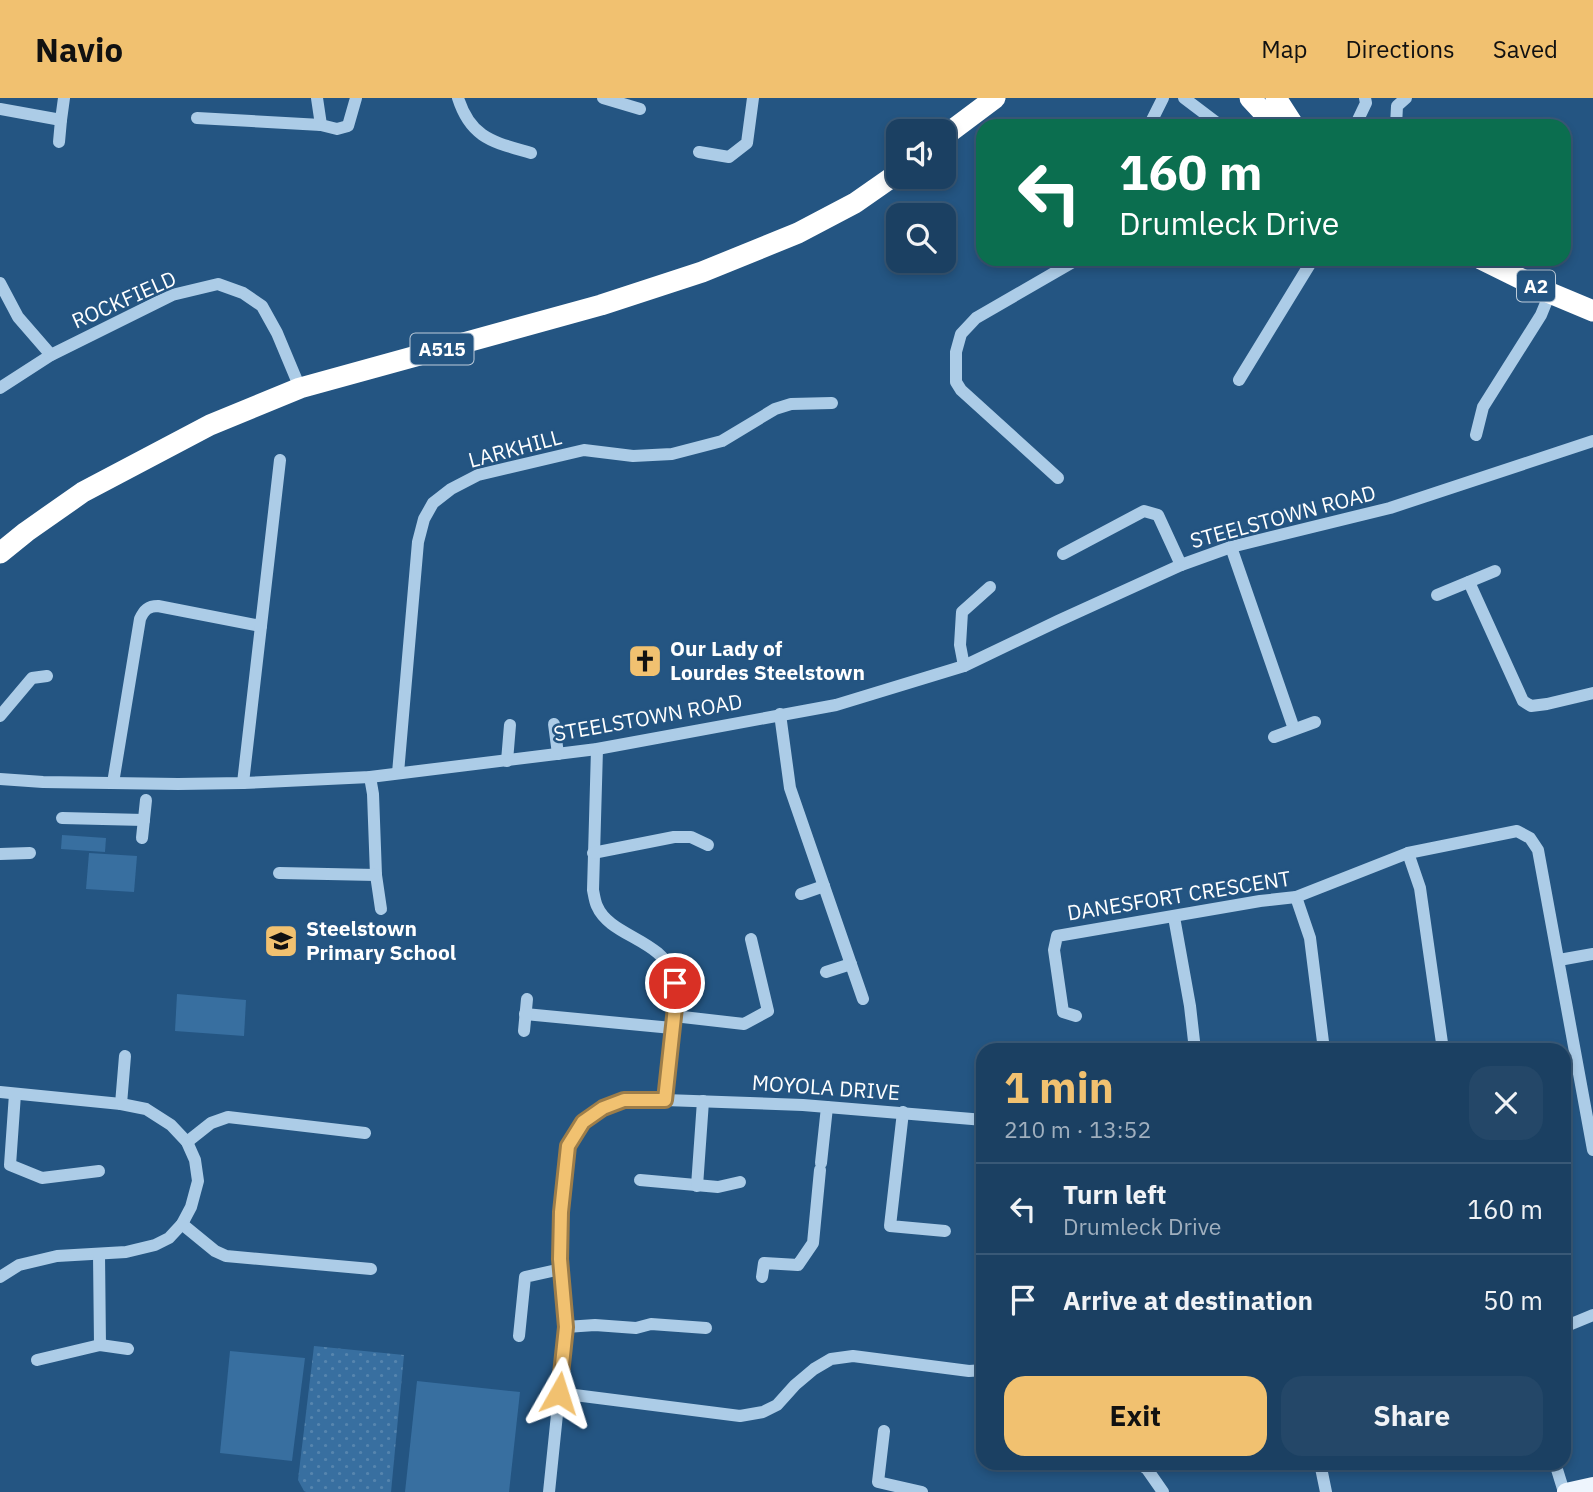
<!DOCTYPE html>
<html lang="en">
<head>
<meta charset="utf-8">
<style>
	body { margin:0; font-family:"IBM Plex Sans",sans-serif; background:#244768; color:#f1f3f6; height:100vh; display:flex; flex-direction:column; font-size:26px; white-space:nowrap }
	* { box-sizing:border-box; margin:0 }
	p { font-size:23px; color:#a0afbe }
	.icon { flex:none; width:38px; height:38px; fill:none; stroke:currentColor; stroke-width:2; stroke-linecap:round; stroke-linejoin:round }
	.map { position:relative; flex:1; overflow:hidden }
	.panel { position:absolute; left:976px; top:945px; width:595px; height:427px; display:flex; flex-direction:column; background:#1b4062; border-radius:21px; box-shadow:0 4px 10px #0003,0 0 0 2px #395977 }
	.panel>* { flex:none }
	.guide { position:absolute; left:976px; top:21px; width:595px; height:147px; border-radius:21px; box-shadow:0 4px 10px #0003,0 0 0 2px #395977; background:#0b6e4f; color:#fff; overflow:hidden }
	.fabs { position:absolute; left:886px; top:21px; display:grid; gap:14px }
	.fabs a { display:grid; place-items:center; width:70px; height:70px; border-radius:14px; background:#1b4062; box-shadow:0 4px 10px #0003,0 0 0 2px #395977; font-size:35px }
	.pin { position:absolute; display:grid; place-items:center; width:60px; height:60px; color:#fff; margin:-30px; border:4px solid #fff; border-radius:50%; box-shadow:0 2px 7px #0007 }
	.me { position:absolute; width:77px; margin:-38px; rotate:6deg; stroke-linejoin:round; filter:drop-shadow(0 0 5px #0008) }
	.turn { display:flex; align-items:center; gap:24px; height:147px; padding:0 28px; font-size:32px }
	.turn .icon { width:91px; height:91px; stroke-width:2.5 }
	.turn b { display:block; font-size:49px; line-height:60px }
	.round { display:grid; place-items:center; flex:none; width:74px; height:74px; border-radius:21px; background:#244768 }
	.overview { display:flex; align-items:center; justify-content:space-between; height:119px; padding:0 28px }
	h1 { font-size:42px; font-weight:800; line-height:52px; color:#f1c170 }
	.primary-button { display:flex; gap:14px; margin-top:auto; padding:14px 28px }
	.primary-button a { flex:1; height:80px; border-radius:21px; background:#f1c170; color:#111; font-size:28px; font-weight:800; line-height:80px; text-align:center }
	.primary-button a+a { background:#244768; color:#f1f3f6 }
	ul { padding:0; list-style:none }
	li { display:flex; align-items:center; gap:21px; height:91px; padding:0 28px; border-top:2px solid #395977 }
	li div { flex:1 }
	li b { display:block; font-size:26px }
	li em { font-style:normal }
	header { display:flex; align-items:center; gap:42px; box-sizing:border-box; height:98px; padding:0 35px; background:#f1c170; color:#111 }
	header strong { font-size:33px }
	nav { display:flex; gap:38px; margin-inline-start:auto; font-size:24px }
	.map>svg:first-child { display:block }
</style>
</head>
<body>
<header>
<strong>Navio</strong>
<nav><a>Map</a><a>Directions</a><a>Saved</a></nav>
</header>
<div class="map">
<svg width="1593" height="1394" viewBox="0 0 1593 1394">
	<defs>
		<pattern id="park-dots" width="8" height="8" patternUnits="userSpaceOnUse" patternTransform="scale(1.75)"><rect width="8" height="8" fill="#386fa0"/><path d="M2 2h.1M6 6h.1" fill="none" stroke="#5685ae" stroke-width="1.8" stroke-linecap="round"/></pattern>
	</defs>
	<rect width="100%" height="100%" fill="#245582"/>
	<path fill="url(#park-dots)" d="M 314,1248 L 404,1257 L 391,1394 L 306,1394 L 304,1393 L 298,1382 Z"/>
	<g fill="#386fa0">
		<path d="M 62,737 L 106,740 L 105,754 L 61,751 Z"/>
		<path d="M 89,755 L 137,758 L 134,794 L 86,791 Z"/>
		<path d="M 177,896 L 246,902 L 244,938 L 175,933 Z"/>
		<path d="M 230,1253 L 305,1260 L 292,1363 L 220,1355 Z"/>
		<path d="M 417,1283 L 520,1294 L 509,1394 L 405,1394 Z"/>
	</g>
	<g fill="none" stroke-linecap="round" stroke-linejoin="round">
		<g stroke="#accce7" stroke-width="12">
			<path d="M 317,0 L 321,27 L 337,31 L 348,28 L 356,0"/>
			<path d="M 458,0 C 471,41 494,44 531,55"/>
			<path d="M 603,0 L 640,11"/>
			<path d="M 1184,0 L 1221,28"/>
			<path d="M 0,11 L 61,22 L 64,0"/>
			<path d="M 197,20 L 321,27"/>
			<path d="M 1149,28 L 1163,0"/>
			<path d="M 1355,28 L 1366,5 L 1365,0"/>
			<path d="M 1396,28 L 1397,8 L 1406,0"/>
			<path d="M 59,44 L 61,22"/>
			<path d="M 699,54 L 729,59 L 747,45 L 753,0"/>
			<path d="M 0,185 L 18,219 L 51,257"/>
			<path d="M 1239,282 L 1313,161"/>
			<path d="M 0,290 L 51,257 L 172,197 L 218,186 L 243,195 L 262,208 L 277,235 L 300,290"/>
			<path d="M 1476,337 L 1483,309 L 1541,217 L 1550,195"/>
			<path d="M 1058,380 L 961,292 L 956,284 L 956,254 L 961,236 L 976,220 L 1078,161"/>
			<path d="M 1231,449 L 1294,631"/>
			<path d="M 1063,456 L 1144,413 L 1158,417 L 1181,467"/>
			<path d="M 1469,484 L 1523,603 L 1531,608 L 1547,606 L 1593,595"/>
			<path d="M 1437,497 L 1495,473"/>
			<path d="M 964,568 L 960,547 L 962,514 L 990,489"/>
			<path d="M 780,616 L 790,690 L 863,901"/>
			<path d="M 0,618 L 32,580 L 47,578"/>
			<path d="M 554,626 L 558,656"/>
			<path d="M 1274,639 L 1315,624"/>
			<path d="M 597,651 L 593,792 C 594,797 595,804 597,808 C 610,839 663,841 674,879 C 679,896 674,915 672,932 C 670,955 668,979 665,1002"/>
			<path d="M 507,663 L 510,627"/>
			<path d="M 398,675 L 418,444 L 424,421 L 433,405 L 451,391 L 478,377 L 584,352 L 633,358 L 672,356 L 722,343 L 775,311 L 791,306 L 832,305"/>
			<path d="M 370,679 L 373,696 L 376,777 L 381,811"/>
			<path d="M 0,681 L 43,684 L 178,686 L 243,685 L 370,679 L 597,651 L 836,607 L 964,568 L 1058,523 L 1181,467 L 1231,449 L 1390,410 L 1593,343"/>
			<path d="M 113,685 L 140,521 C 144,512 148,508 158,508 L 261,528"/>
			<path d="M 243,685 L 280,362"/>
			<path d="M 62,720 L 144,722"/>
			<path d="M 142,740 L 146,702"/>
			<path d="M 593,755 L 674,739 L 691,739 L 708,747"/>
			<path d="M 1408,755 L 1420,790 L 1443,952"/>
			<path d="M 0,756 L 30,755"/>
			<path d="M 279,775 L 376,777"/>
			<path d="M 801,796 L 824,788"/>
			<path d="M 1296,799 L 1310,840 L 1324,952"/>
			<path d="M 1174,819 L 1190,908 L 1195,952"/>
			<path d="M 1559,862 L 1593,856"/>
			<path d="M 826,874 L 851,866"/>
			<path d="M 525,916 L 672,930"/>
			<path d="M 674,918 L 744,926 L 768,913 L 751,841"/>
			<path d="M 1076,918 L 1063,914 L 1054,852 L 1057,838 L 1260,803 L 1296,799 L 1408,755 L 1517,733 L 1530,740 L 1538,752 L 1593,1052"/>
			<path d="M 524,933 L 527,901"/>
			<path d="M 0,994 L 121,1006 L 146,1011 L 171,1027 L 187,1044 L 195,1062 L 198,1083 L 191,1109 L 182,1126 L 169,1140 L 155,1147 L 126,1154 L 57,1158 L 19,1167 L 0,1179"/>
			<path d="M 15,996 L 10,1067 L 42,1080 L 99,1073"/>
			<path d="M 121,1006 L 125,958"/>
			<path d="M 903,1014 L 890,1128 L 945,1133"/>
			<path d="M 187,1044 L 211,1025 L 228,1019 L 365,1035"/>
			<path d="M 821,1065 L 827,1009"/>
			<path d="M 640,1082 L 718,1089 L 740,1084"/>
			<path d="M 697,1088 L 703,1003"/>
			<path d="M 182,1126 L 215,1153 L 226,1158 L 371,1171"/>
			<path d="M 99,1156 L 100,1247"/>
			<path d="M 762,1179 L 764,1165 L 798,1167 L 813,1145 L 820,1072"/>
			<path d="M 566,1229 L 595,1227 L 636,1230 L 651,1226 L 706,1230"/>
			<path d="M 1564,1229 L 1593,1217"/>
			<path d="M 519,1238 L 525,1179 L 561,1171"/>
			<path d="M 37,1262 L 100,1247 L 128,1251"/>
			<path d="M 559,1295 L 740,1318 L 763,1314 L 777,1307 L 795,1287 L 814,1271 L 831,1261 L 853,1258 L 969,1273 L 984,1272"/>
			<path d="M 884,1333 L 878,1384 L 922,1394"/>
			<path d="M 1138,1365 L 1147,1371 L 1163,1394"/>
			<path d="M 1320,1365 L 1326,1394"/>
			<path d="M 1555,1365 L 1564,1394"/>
			<path d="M 549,1394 L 566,1229 L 560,1161 L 561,1114 L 568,1048 L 583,1024 L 602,1010 L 624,1002 L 665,1002 L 803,1007 L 984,1022"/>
		</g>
		<path stroke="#eef5fd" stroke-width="18" d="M 1566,1394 L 1593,1388"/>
		<g stroke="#fff" stroke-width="21">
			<path d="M 1250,0 L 1276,28"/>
			<path d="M 1276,0 L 1294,28"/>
			<path d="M 943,39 L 995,0"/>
			<path d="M 1481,161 L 1550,195 L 1593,213"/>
			<path d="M 0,455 L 26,434 L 83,394 L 210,327 L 300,290 L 601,207 L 702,174 L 798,135 L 855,105 L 898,75"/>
		</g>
	</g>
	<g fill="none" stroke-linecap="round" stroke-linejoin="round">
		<g stroke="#9d7d49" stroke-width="18">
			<path id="route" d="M 559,1295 L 566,1229 L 560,1161 L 561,1114 L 568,1048 L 583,1024 L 603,1010 L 624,1002 L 665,1002 L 676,900 L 675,885"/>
		</g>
		<use href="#route" stroke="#f1c170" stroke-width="12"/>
	</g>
	<defs>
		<g id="church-square" transform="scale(1.75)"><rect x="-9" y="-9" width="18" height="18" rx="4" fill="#f1c170" stroke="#245582"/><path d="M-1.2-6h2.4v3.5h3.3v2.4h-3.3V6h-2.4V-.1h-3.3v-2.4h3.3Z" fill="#111"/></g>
		<g id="school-square" transform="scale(1.75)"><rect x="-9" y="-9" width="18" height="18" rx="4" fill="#f1c170" stroke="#245582"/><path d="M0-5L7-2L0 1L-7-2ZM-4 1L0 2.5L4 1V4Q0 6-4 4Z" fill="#111"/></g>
	</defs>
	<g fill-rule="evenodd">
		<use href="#church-square" x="645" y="563"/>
		<use href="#school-square" x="281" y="843"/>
	</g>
	<g text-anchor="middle" stroke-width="5" stroke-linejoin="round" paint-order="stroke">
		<g fill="#245582" stroke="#bdccda" stroke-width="2">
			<rect x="1517" y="172.5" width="38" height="31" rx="5"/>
			<rect x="410.5" y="235.5" width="63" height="31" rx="5"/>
		</g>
		<g font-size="19" font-weight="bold" fill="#fff">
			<text x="1536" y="195">A2</text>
			<text x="442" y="258">A515</text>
		</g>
		<g font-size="21" fill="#fff" stroke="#245582">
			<text transform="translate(124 202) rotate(-24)" y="7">ROCKFIELD</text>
			<text transform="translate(515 351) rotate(-15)" y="7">LARKHILL</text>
			<text transform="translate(1283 419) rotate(-15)" y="7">STEELSTOWN ROAD</text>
			<text transform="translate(648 620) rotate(-10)" y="7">STEELSTOWN ROAD</text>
			<text transform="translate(1179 798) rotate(-9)" y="7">DANESFORT CRESCENT</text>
			<text transform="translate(826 990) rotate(4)" y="7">MOYOLA DRIVE</text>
		</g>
		<g font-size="21" font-weight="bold" fill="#fff" stroke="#245582" text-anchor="start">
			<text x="670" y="558">Our Lady of<tspan x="670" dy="24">Lourdes Steelstown</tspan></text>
			<text x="306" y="838">Steelstown<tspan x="306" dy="24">Primary School</tspan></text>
		</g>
	</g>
</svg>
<div class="fabs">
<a><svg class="icon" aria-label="sound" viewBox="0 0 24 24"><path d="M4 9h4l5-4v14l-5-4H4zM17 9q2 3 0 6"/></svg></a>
<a><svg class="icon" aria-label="search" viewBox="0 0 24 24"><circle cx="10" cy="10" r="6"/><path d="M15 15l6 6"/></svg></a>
</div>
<div class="pin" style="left:675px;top:885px;background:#d93025"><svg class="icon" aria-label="arrive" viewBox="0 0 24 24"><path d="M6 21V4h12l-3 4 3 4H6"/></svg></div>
<svg class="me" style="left:559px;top:1295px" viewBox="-20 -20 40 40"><path d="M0-17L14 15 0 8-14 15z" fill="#f1c170" stroke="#fff" stroke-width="4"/></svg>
<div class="guide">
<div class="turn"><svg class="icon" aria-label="left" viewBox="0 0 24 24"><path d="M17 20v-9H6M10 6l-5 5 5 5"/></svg><div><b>160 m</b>Drumleck Drive</div></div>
</div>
<section class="panel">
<div class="overview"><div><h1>1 min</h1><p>210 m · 13:52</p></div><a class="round"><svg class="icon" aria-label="close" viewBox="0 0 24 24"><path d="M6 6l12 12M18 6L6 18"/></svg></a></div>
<ul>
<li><svg class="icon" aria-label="left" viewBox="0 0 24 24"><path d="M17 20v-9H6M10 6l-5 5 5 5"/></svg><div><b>Turn left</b><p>Drumleck Drive</p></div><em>160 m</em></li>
<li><svg class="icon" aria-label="arrive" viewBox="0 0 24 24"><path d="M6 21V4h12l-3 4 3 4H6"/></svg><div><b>Arrive at destination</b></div><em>50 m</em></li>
</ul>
<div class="primary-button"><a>Exit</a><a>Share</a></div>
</section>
</div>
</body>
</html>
